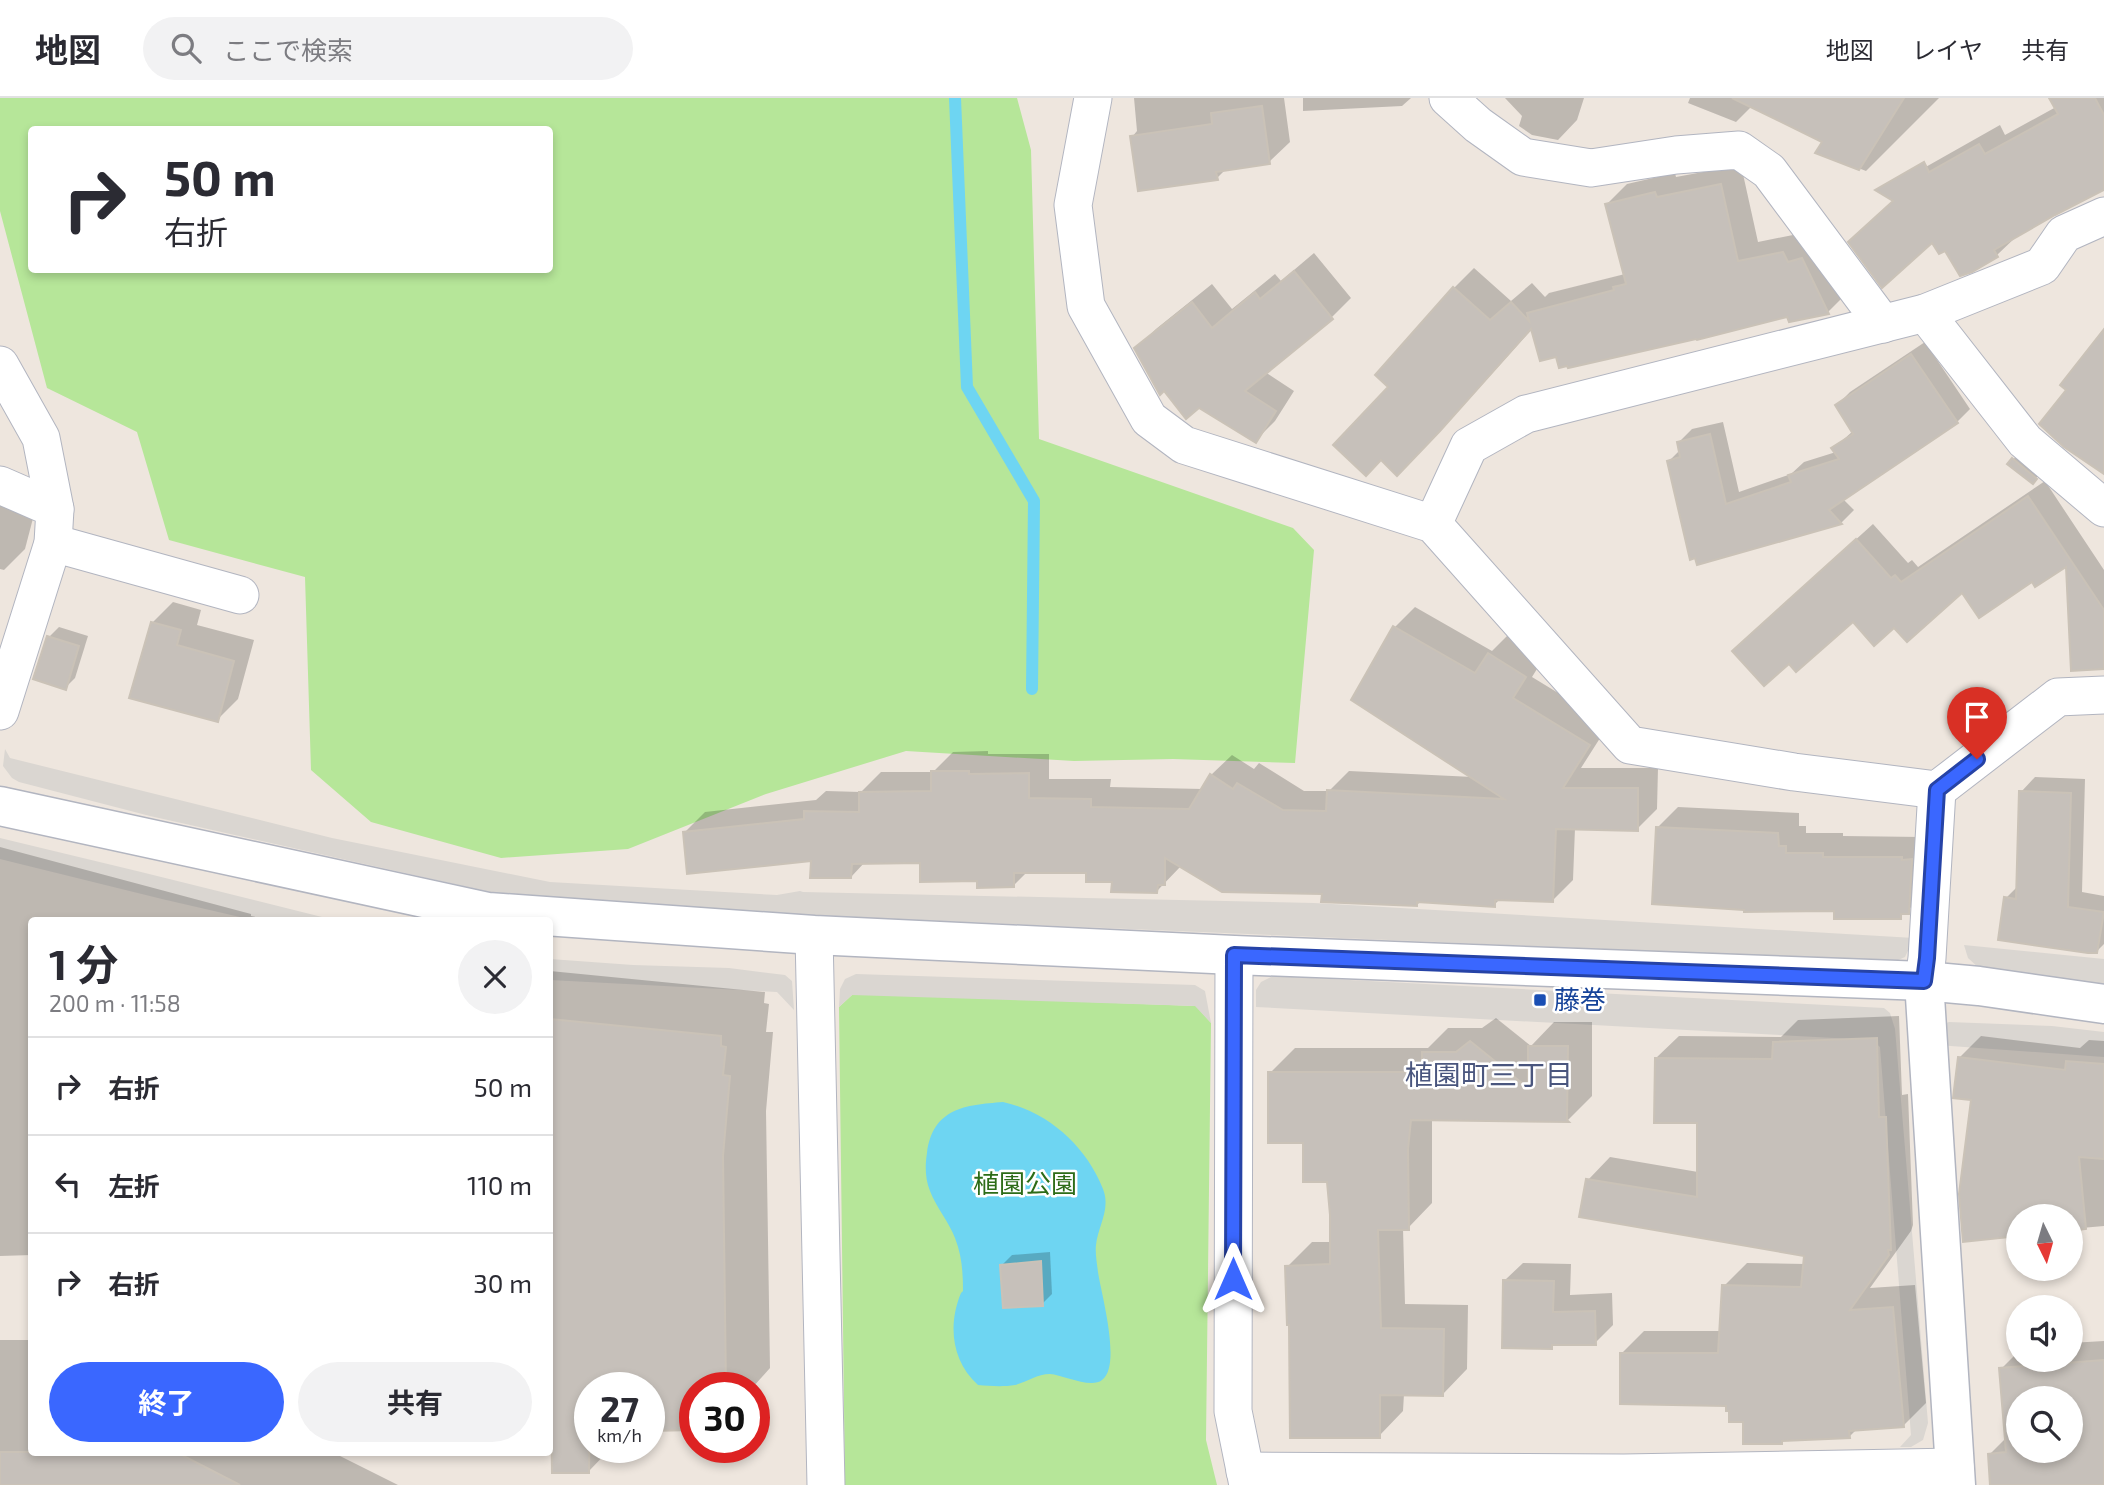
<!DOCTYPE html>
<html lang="ja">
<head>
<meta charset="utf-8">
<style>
	body { margin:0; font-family:"Exo 2","Noto Sans JP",sans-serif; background:#f2f2f3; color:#2b2b33; height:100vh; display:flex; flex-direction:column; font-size:26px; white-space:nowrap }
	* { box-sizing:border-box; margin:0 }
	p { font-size:23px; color:#7c7c81 }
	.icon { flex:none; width:38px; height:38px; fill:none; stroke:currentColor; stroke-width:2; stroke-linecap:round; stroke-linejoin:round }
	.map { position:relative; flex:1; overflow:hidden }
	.sheet { position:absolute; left:28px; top:819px; width:525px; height:539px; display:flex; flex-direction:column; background:#fff; border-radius:7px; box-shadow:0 4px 10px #0003 }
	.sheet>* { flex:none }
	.top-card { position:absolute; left:28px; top:28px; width:525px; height:147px; border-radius:7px; box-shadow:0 4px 10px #0003; background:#fff; color:#2b2b33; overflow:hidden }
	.needle { width:46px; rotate:175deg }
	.fabs { position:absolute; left:2006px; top:1106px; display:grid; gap:14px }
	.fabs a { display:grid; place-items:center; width:77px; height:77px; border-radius:50%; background:#fff; box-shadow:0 4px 10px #0003; font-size:35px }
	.speed { position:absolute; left:574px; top:1274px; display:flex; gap:14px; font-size:35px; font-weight:700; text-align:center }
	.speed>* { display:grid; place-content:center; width:91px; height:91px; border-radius:50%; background:#fff; box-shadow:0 4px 10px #0003; line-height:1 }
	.speed small { font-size:18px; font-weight:400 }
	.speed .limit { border:10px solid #d22; background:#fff; color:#111 }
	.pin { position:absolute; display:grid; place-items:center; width:60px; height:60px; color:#fff; margin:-72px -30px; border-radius:50% 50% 50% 0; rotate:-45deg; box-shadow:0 0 7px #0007 }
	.pin .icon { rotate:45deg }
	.me { position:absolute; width:77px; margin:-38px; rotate:0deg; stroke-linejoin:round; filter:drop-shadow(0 0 5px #0008) }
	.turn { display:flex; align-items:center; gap:24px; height:147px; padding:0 21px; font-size:32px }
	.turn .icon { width:91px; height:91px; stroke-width:2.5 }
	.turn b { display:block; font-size:49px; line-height:60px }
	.round { display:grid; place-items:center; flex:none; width:74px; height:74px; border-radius:37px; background:#f2f2f3 }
	.summary { display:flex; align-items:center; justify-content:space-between; height:119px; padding:0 21px }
	h1 { font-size:42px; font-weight:700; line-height:52px }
	.button { display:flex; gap:14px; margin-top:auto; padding:14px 21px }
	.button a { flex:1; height:80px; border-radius:42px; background:#3a67ff; color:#fff; font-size:28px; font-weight:700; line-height:80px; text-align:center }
	.button a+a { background:#f2f2f3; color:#2b2b33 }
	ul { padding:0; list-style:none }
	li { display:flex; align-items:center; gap:21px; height:98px; padding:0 21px; border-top:2px solid #e1e1e2 }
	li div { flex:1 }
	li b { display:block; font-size:26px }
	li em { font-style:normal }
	header { display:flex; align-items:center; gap:42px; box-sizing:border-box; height:98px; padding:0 35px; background:#fff; border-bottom:2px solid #e1e1e2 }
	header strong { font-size:33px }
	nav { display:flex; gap:38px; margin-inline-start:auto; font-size:24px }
	.search { width:490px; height:63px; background:#f2f2f3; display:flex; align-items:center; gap:18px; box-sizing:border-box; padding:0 24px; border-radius:38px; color:#7c7c81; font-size:26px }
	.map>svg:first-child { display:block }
</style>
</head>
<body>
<header>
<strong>地図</strong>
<div class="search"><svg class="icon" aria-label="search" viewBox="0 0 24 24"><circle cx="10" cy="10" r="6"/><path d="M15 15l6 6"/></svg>ここで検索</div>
<nav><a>地図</a><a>レイヤ</a><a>共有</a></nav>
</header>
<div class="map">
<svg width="2104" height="1387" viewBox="0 0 2104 1387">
	<rect width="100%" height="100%" fill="#eee6de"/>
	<g fill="#b6e699" fill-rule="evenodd">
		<path d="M 0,0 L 1017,0 L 1031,52 L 1039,341 L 1293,430 L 1314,452 L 1295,665 L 1173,661 L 1074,663 L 906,653 L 766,696 L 628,751 L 501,760 L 371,724 L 311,672 L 305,479 L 169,442 L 137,334 L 47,290 L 0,113 ZM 32,32 L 550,32 L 550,172 L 32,172 Z"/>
		<path d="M 852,897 L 902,897 L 1196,908 L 1211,925 L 1206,1342 L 1217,1387 L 845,1387 L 839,909 Z"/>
	</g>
	<g fill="#dad6d1">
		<path d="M 5,651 L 10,660 L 332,740 L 550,784 L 777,797 L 800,793 L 803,794 L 1314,805 L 1914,840 L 1905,859 L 1889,866 L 1626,852 L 588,808 L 490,794 L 150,718 L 19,684 L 12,680 L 3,668 Z"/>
		<path d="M 0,740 L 141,774 L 334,822 L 253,822 L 162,801 L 0,761 Z"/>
		<path d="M 1964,847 L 2104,861 L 2104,888 L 1980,871 L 1968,860 Z"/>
		<path d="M 550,861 L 633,867 L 729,870 L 785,877 L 792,883 L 794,912 L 777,894 L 550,882 Z"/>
		<path d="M 856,876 L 1195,887 L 1205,893 L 1211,925 L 1195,908 L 852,897 L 839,909 L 840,891 L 845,881 Z"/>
		<path d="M 1273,878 L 1884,910 L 1890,915 L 1895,931 L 1928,1325 L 1923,1342 L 1911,1349 L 1900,1349 L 1911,1337 L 1880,949 L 1872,942 L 1256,909 L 1256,892 L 1261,884 Z"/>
		<path d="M 1949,924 L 2052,928 L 2104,934 L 2104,959 L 1937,947 L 1941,927 Z"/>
	</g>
	<path fill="#6ed5f2" d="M 1003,1004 C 1048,1014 1086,1048 1103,1091 C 1111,1111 1098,1128 1096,1147 C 1095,1155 1097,1166 1098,1174 C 1101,1195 1122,1268 1102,1282 C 1091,1291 1063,1277 1050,1276 C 1037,1276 1027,1284 1015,1287 C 1003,1289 990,1288 978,1287 C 951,1263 948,1226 961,1195 L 963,1193 C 963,1175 962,1158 955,1140 C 949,1124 936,1109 930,1093 C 925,1081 925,1067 927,1055 C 933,1010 965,1007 1003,1004 Z"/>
	<g fill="#0003" fill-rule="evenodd">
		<path d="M 1134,0 L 1284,0 L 1290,44 L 1269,64 L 1226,71 L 1217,80 L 1132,39 L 1137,33 Z"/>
		<path d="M 1303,0 L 1411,0 L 1402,8 L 1303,13 Z"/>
		<path d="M 1505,0 L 1584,0 L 1577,22 L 1558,42 L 1532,37 L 1519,28 L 1522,18 Z"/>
		<path d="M 1690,0 L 1939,0 L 1866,73 L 1817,54 L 1824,43 L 1752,8 L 1736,24 L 1688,5 Z"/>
		<path d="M 2054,0 L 2104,0 L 2104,87 L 2018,137 L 1997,157 L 1961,176 L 1946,151 L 1933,142 L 1895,102 L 1908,79 L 2000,27 L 2005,37 L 2056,9 Z"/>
		<path d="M 1741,67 L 1758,144 L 1803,135 L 1848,194 L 1828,214 L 1788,217 L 1557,257 L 1533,230 L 1460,311 L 1417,355 L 1391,289 L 1454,190 L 1474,170 L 1511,203 L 1532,185 L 1545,199 L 1549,195 L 1625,176 L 1607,106 L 1627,86 L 1675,75 L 1676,79 Z"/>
		<path d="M 1314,155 L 1351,200 L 1332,219 L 1265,274 L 1294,293 L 1275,323 L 1255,343 L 1136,251 L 1156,231 L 1212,186 L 1232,211 L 1275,176 L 1281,183 Z"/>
		<path d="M 1925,244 L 1970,311 L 1957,324 L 1843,401 L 1854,412 L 1841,425 L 1698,464 L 1669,363 L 1680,352 L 1679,344 L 1692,331 L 1723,324 L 1739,394 L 1791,376 L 1804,364 L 1836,354 L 1834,350 L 1853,333 L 1837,307 L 1850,294 Z"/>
		<path d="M 2023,351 L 2046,370 L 2032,384 L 2010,365 Z"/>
		<path d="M 0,379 L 37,405 L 25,451 L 4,472 L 0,471 Z"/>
		<path d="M 2045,383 L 2104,472 L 2104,569 L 2068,466 L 2032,481 L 1963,492 L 1894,527 L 1853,521 L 1789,563 L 1750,537 L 1873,426 L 1908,465 L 1912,462 L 1918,469 Z"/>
		<path d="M 173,504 L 201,512 L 197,527 L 254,542 L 238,601 L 217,622 L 152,525 Z"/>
		<path d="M 1415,509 L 1492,553 L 1509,536 L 1545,558 L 1532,579 L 1609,626 L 1581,670 L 1658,670 L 1657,711 L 1637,731 L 1575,730 L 1573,782 L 1552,803 L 1501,800 L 1494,807 L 1421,803 L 1417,807 L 1324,794 L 1181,768 L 1157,793 L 1114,783 L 1088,774 L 1027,774 L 1013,788 L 979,781 L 921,763 L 865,764 L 851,779 L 813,761 L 685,734 L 705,714 L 816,702 L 826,693 L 861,694 L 881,674 L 933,674 L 953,654 L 988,653 L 988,656 L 1049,656 L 1049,681 L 1111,681 L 1110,689 L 1203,691 L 1211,677 L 1232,657 L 1254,671 L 1259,665 L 1304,693 L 1329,693 L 1349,673 L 1473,679 L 1353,601 L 1395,529 Z"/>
		<path d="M 59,529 L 88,538 L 75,580 L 65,590 L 49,539 Z"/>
		<path d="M 2035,679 L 2085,681 L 2082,794 L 2104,798 L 2104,846 L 2097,853 L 2006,800 L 2018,788 L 2021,694 Z"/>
		<path d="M 1678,709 L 1799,715 L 1799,728 L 1806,728 L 1806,735 L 1843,735 L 1843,738 L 1922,739 L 1929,793 L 1900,819 L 1836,811 L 1657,730 Z"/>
		<path d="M 0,749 L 251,816 L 251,818 L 269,822 L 32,822 L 32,1157 L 0,1158 Z"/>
		<path d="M 550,873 L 765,894 L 764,905 L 769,906 L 766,934 L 773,934 L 766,1013 L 770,1270 L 752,1290 L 590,1290 L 590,1349 L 612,1349 L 589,1373 L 551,1261 L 550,1261 Z"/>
		<path d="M 1899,918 L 1902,997 L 1908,996 L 1913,1127 L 1911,1133 L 1870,1190 L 1915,1187 L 1926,1305 L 1903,1328 L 1857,1331 L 1849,1339 L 1784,1341 L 1781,1345 L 1730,1311 L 1727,1306 L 1621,1256 L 1644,1233 L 1721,1233 L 1724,1188 L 1747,1165 L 1805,1166 L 1806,1156 L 1588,1082 L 1610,1059 L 1698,1074 L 1699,1023 L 1656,960 L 1679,938 L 1781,939 L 1798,922 Z"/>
		<path d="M 1496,920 L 1531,948 L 1554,924 L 1592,924 L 1592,998 L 1568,1022 L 1432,1020 L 1432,1105 L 1408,1130 L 1403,1130 L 1405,1206 L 1468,1207 L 1467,1271 L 1443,1296 L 1404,1296 L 1403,1313 L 1379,1338 L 1291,1225 L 1287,1169 L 1312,1144 L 1332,1144 L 1328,1082 L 1305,1043 L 1270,975 L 1295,950 L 1428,950 L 1448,930 L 1482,930 Z"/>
		<path d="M 1981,938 L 2080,950 L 2089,942 L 2104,943 L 2104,1128 L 2070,1131 L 2070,1118 L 2018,1118 L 1973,1000 L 1960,959 Z"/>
		<path d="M 1050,1154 L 1052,1196 L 1042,1206 L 1002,1167 L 1012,1157 Z"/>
		<path d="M 1523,1165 L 1571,1166 L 1570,1197 L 1612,1195 L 1613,1227 L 1595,1245 L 1555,1246 L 1551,1249 L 1505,1182 Z"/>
		<path d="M 0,1242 L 32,1242 L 32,1354 L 332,1354 L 398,1387 L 0,1387 Z"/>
		<path d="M 2104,1243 L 2104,1387 L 1992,1387 L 1989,1357 L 2007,1339 L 2001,1271 L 2018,1254 L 2018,1262 L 2070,1262 L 2070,1245 ZM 2018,1300 L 2070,1300 L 2070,1353 L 2018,1353 Z"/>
	</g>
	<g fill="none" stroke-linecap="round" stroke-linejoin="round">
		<path stroke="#6ed5f2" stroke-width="12" d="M 955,0 L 967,289 L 1034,403 L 1032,591"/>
	</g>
	<g fill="#c6c0ba" stroke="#cac2b7" stroke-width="2" fill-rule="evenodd">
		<path d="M 1732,0 L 1904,0 L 1859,72 L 1815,55 L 1822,44 Z"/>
		<path d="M 2049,0 L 2095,0 L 2104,17 L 2104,92 L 2055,117 L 1994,152 L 1998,159 L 1972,174 L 1960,178 L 1945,153 L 1939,156 L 1932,145 L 1882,190 L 1848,144 L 1893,103 L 1875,92 L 1924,64 L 1929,74 L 1979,46 L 1985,56 L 2058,16 Z"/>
		<path d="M 1262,8 L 1270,66 L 1216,74 L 1218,82 L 1138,93 L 1130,38 L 1212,26 L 1211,15 Z"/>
		<path d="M 1721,86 L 1738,163 L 1783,154 L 1788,164 L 1802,160 L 1829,216 L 1789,224 L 1787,219 L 1697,242 L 1696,241 L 1568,270 L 1567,268 L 1559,270 L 1556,259 L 1540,263 L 1531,231 L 1440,333 L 1397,378 L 1381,362 L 1366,378 L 1333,347 L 1388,289 L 1375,277 L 1453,189 L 1490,222 L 1511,204 L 1529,223 L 1527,215 L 1614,192 L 1613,189 L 1626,186 L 1605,106 L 1655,94 L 1657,99 Z"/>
		<path d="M 1294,173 L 1333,221 L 1245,293 L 1276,313 L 1256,345 L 1199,310 L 1186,321 L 1164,293 L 1160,297 L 1134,250 L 1192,204 L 1212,230 L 1255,194 L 1260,201 Z"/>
		<path d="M 2104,231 L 2104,376 L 2064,349 L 2039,326 L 2066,292 L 2060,287 Z"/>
		<path d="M 1911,256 L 1958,325 L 1829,412 L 1842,426 L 1697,467 L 1695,460 L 1690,462 L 1667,363 L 1680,359 L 1677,344 L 1710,336 L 1726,406 L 1791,384 L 1788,377 L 1839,361 L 1831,350 L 1853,336 L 1835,307 Z"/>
		<path d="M 2012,360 L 2037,381 L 2033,386 L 2007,366 Z"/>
		<path d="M 2028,398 L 2104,512 L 2104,571 L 2071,573 L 2066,469 L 2035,489 L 2032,484 L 1979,520 L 1962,495 L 1907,544 L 1894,530 L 1874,548 L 1853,524 L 1796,574 L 1789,566 L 1764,588 L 1732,553 L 1856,441 L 1891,480 L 1895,477 L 1901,484 Z"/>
		<path d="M 151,524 L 181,532 L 177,547 L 234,563 L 218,624 L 129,600 Z"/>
		<path d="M 1393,528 L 1475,575 L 1488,555 L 1526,579 L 1513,600 L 1590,647 L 1563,690 L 1638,690 L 1638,733 L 1556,731 L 1553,804 L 1495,802 L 1495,809 L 1417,804 L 1417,808 L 1321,804 L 1322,796 L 1222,794 L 1165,760 L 1165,787 L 1158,787 L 1157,795 L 1111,794 L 1112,784 L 1086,784 L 1086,775 L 1014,775 L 1014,789 L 977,790 L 977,783 L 920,784 L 920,765 L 852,766 L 851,780 L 810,780 L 811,763 L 687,776 L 683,734 L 804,721 L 804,713 L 859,714 L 859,694 L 931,693 L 931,673 L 969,673 L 969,676 L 1029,675 L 1029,700 L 1091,701 L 1091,709 L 1189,711 L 1210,676 L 1233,691 L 1237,685 L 1283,712 L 1326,713 L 1327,692 L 1504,701 L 1351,602 Z"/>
		<path d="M 47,538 L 79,548 L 66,592 L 33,581 Z"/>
		<path d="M 2019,693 L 2071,695 L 2068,809 L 2104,814 L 2097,855 L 2088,855 L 1998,842 L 2004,799 L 2016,801 Z"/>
		<path d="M 1656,729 L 1778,735 L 1779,748 L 1786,748 L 1786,755 L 1823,755 L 1823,759 L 1902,759 L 1902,762 L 1912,761 L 1909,816 L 1901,816 L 1901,821 L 1834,821 L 1834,813 L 1744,814 L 1744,812 L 1652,806 Z"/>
		<path d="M 550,921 L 721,938 L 721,948 L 726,949 L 723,977 L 730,978 L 723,1058 L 726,1290 L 695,1290 L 695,1332 L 649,1333 L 649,1290 L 590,1290 L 589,1375 L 552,1375 L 550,1248 Z"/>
		<path d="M 1877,940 L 1879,1019 L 1886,1019 L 1891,1152 L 1888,1152 L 1889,1157 L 1850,1212 L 1893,1209 L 1904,1329 L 1849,1333 L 1850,1340 L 1782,1343 L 1782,1346 L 1743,1346 L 1743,1324 L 1729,1324 L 1729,1313 L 1726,1313 L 1726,1308 L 1620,1306 L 1620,1255 L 1718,1255 L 1722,1187 L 1801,1189 L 1804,1158 L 1579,1119 L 1586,1081 L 1697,1099 L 1697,1025 L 1654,1025 L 1655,960 L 1772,961 L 1773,944 Z"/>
		<path d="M 1470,943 L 1528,990 L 1528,948 L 1568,948 L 1567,1022 L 1569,1024 L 1411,1022 L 1408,1051 L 1409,1132 L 1378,1132 L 1381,1230 L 1444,1231 L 1443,1298 L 1380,1297 L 1380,1340 L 1290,1340 L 1289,1227 L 1287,1227 L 1285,1168 L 1330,1166 L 1330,1117 L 1327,1084 L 1303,1084 L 1303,1045 L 1268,1045 L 1268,974 L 1422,974 L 1422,954 L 1456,954 Z"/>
		<path d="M 1958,959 L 2065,972 L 2066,963 L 2104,966 L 2104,1061 L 2079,1059 L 2086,1131 L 2070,1133 L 2070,1118 L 2018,1118 L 2018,1138 L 1963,1144 L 1959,1096 L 1971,1002 L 1953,1000 Z"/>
		<path d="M 1041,1163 L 1043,1208 L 1003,1210 L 1000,1167 Z"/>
		<path d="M 1503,1182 L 1554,1183 L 1553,1214 L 1595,1213 L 1596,1247 L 1552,1247 L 1552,1251 L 1502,1250 Z"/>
		<path d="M 2104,1262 L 2104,1387 L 1990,1387 L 1988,1356 L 2006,1354 L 1999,1270 ZM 2018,1300 L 2070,1300 L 2070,1353 L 2018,1353 Z"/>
		<path d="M 0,1354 L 176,1354 L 240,1387 L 0,1387 Z"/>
	</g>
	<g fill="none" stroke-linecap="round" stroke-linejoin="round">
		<g stroke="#b2b5c0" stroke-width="39">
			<g id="minor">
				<path d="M 1093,0 L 1073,107 L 1086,208 L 1149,321 L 1184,347 L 1433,426 L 1630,647 L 1794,674 L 1937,692 L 2058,599 L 2104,597"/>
				<path d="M 1448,0 L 1478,27 L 1523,59 L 1591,70 L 1676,57 L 1739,52 L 1769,73 L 1883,226"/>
				<path d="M 1925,215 L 2025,343 L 2104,410"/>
				<path d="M 0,267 L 41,340 L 55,411"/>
				<path d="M 0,387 L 55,411 L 53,445 L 0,613"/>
				<path d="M 1433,426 L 1469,348 L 1526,316 L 1925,215 L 2042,168 L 2064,136 L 2104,118"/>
				<path d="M 53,445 L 240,497"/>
				<path d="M 814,837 L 826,1387"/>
				<path d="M 1234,857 L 1233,1313 L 1248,1387"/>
				<path d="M 1924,883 L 1927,860 L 1937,692"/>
				<path d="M 1245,1373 L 1624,1375 L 1955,1369"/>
			</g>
		</g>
		<g stroke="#b2b5c0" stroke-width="41">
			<g id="tertiary">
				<path d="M 0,708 L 488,814 L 814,837 L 1234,857 L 1924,883 L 1979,888 L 2104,906"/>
				<path d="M 1924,883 L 1956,1387"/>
			</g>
		</g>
		<use href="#minor" stroke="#fff" stroke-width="37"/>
		<use href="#tertiary" stroke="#fff" stroke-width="38"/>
	</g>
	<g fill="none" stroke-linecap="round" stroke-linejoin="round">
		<g stroke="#2643a6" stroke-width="18">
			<path id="route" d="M 1233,1181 L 1234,857 L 1924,883 L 1927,860 L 1937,692 L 1977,661"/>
		</g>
		<use href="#route" stroke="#3a67ff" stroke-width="12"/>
	</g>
	<rect fill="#1a4fb4" stroke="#fff" stroke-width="2.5" x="1533" y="895" width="14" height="14" rx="3.5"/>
	<g text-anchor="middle" stroke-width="5" stroke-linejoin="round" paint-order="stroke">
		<g font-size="26" fill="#164399" stroke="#fff" text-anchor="start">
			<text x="1554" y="911">藤巻</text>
		</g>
		<g font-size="26" fill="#2d6c18" stroke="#fff">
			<text x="1025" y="1095">植園公園</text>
		</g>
		<g font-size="28" fill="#4a567e" stroke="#fff">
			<text x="1489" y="987">植園町三丁目</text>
		</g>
	</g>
</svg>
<div class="fabs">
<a><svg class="needle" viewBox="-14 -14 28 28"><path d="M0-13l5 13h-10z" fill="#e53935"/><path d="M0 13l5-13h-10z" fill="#7c7c81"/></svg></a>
<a><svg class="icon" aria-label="sound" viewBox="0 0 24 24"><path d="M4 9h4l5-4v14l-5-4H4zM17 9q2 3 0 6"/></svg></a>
<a><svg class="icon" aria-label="search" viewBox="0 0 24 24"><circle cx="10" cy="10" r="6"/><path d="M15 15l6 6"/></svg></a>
</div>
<div class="speed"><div>27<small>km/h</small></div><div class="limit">30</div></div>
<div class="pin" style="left:1977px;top:661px;background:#d93025"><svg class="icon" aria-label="arrive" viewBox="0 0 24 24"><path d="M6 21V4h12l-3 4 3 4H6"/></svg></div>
<svg class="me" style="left:1233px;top:1181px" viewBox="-20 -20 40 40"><path d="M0-17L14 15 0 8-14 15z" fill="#3a67ff" stroke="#fff" stroke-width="4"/></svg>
<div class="top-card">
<div class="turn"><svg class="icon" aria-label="right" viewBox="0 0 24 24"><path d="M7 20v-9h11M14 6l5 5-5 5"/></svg><div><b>50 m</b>右折</div></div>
</div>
<section class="sheet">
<div class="summary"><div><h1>1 分</h1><p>200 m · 11:58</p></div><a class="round"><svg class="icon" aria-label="close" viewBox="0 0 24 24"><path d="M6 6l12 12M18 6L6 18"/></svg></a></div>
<ul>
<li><svg class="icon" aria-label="right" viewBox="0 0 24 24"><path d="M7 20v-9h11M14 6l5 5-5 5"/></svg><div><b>右折</b></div><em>50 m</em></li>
<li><svg class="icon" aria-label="left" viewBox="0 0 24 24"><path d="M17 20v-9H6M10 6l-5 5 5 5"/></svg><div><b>左折</b></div><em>110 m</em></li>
<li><svg class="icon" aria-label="right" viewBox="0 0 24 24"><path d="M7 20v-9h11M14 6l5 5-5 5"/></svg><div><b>右折</b></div><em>30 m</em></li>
</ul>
<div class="button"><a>終了</a><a>共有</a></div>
</section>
</div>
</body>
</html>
